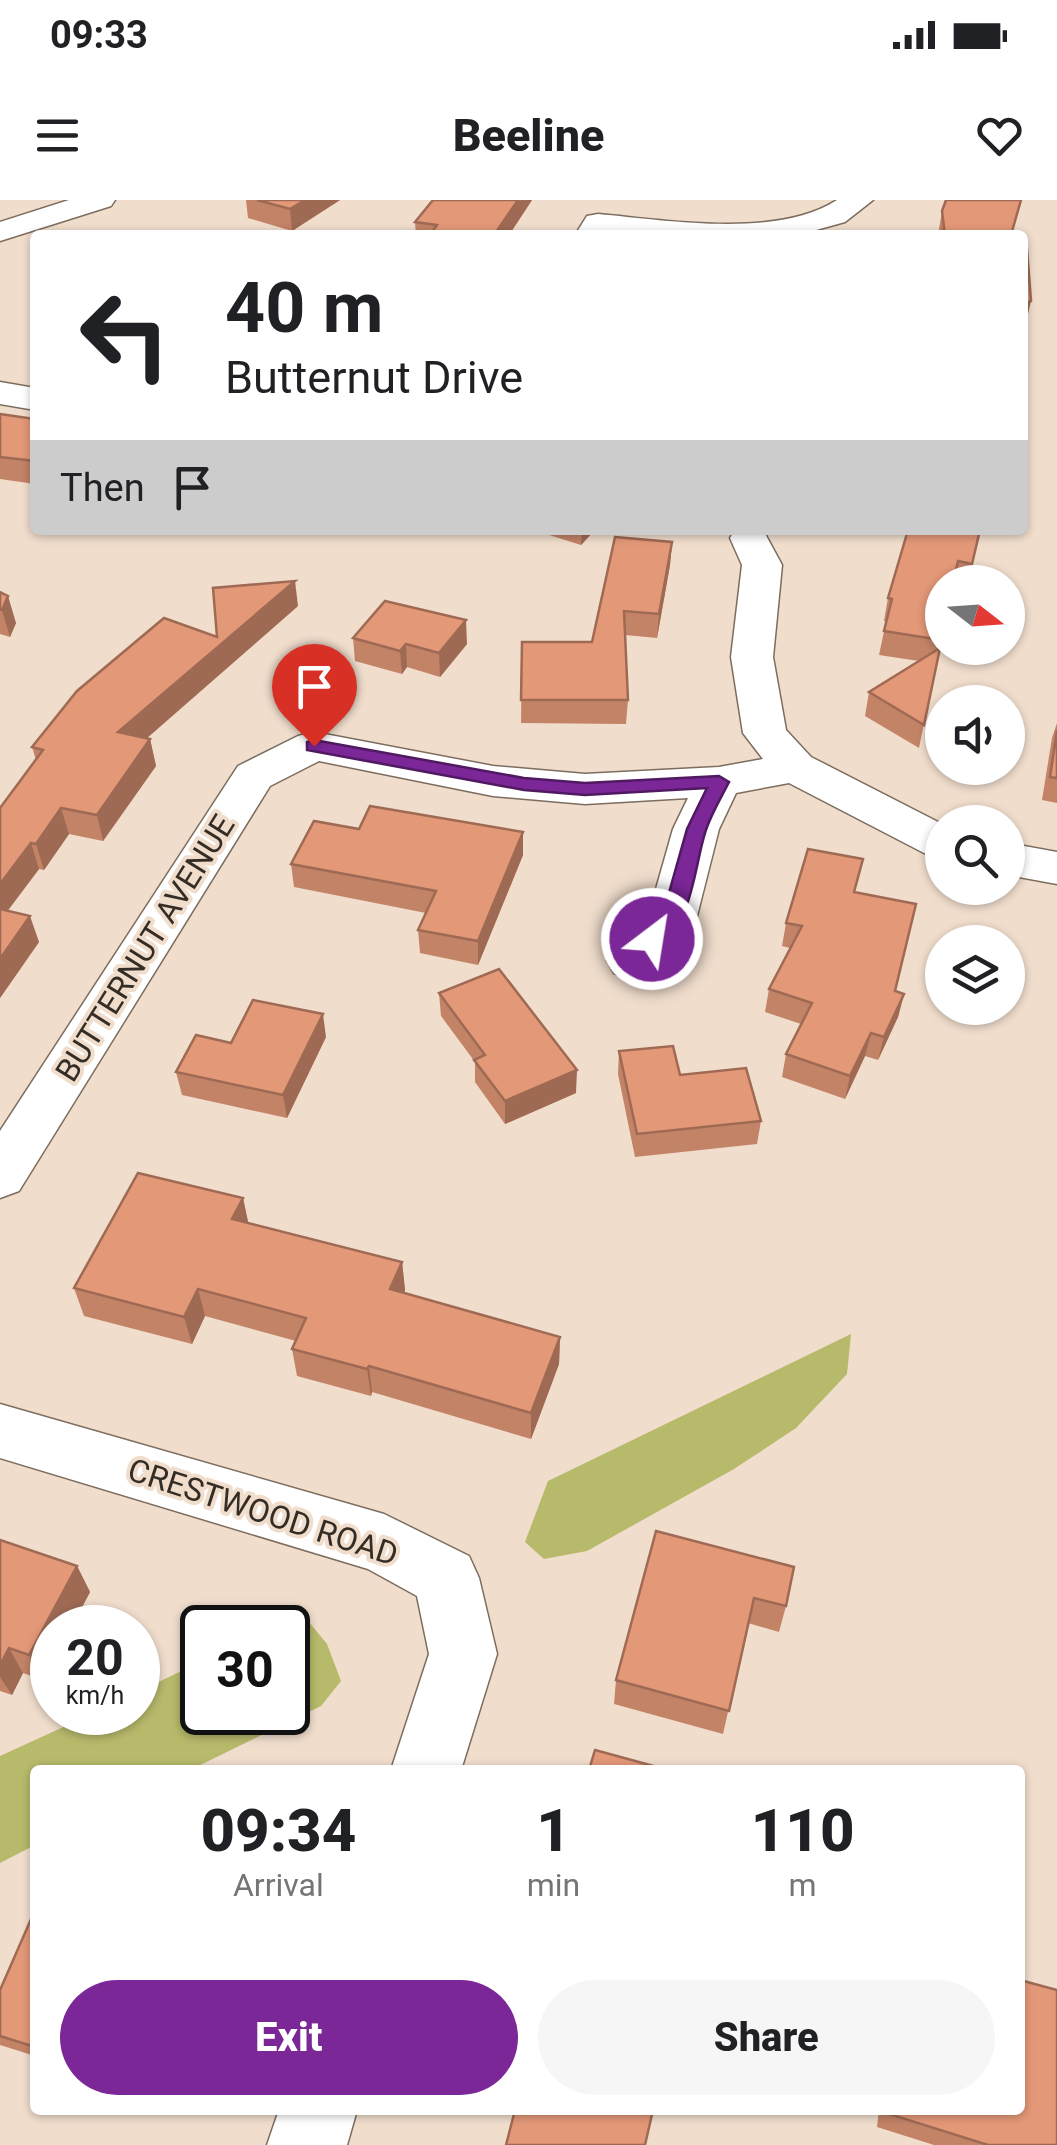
<!DOCTYPE html>
<html lang="en">
<head>
<meta charset="utf-8">
<style>
	body { margin:0; font-family:Roboto,sans-serif; background:#f6f6f6; color:#202124; height:100vh; display:flex; flex-direction:column; font-size:38px; white-space:nowrap }
	* { box-sizing:border-box; margin:0 }
	p { font-size:32px; color:#757577 }
	.icon { flex:none; width:55px; height:55px; fill:none; stroke:currentColor; stroke-width:2; stroke-linecap:round; stroke-linejoin:round }
	.map { position:relative; flex:1; overflow:hidden }
	.drawer { position:absolute; left:30px; top:1565px; width:995px; height:350px; display:flex; flex-direction:column; background:#fff; border-radius:10px; box-shadow:0 2px 8px #0004 }
	.drawer>* { flex:none }
	.top-card { position:absolute; left:30px; top:30px; width:998px; height:305px; border-radius:10px; box-shadow:0 2px 8px #0004; background:#fff; color:#202124; overflow:hidden }
	.needle { width:65px; rotate:107deg }
	.controls { position:absolute; left:925px; top:365px; display:grid; gap:20px }
	.controls a { display:grid; place-items:center; width:100px; height:100px; border-radius:50%; background:#fff; box-shadow:0 2px 8px #0004; font-size:50px }
	.speed { position:absolute; left:30px; top:1405px; display:flex; gap:20px; font-size:50px; font-weight:700; text-align:center }
	.speed>* { display:grid; place-content:center; width:130px; height:130px; border-radius:50%; background:#fff; box-shadow:0 2px 8px #0004; line-height:1 }
	.speed small { font-size:25px; font-weight:400 }
	.speed .limit { border:5px solid #111; border-radius:15px; background:#fff; color:#111 }
	.pin { position:absolute; display:grid; place-items:center; width:85px; height:85px; color:#fff; margin:-102px -42px; border-radius:50% 50% 50% 0; rotate:-45deg; box-shadow:0 0 10px #0007 }
	.pin .icon { rotate:45deg }
	.me { position:absolute; width:110px; margin:-55px; rotate:31deg; stroke-linejoin:round; filter:drop-shadow(0 0 8px #0008) }
	.turn { display:flex; align-items:center; gap:35px; height:210px; padding:0 30px; font-size:45px }
	.turn .icon { width:130px; height:130px; stroke-width:2.5 }
	.turn b { display:block; font-size:70px; line-height:85px }
	.then { display:flex; align-items:center; height:95px; padding:0 30px; background:#0003; gap:20px; font-size:38px }
	.eta { display:flex; justify-content:space-evenly; align-items:center; height:170px; text-align:center }
	.eta b { font-size:60px; font-weight:800; line-height:70px }
	.cta { display:flex; gap:20px; margin-top:auto; padding:20px 30px }
	.cta a { flex:1; height:115px; border-radius:60px; background:#7b2797; color:#fff; font-size:40px; font-weight:800; line-height:115px; text-align:center }
	.cta a+a { background:#f6f6f6; color:#202124 }
	.status { display:flex; justify-content:space-between; align-items:center; height:70px; padding:0 50px; background:#fff; direction:ltr }
	.status svg { height:28px; fill:currentColor }
	header { display:flex; justify-content:space-between; align-items:center; height:130px; padding:0 30px; background:#fff; font-size:45px; font-weight:800 }
	.map>svg:first-child { display:block }
</style>
</head>
<body>
<div class="status"><b>09:33</b><svg viewBox="0 0 49 12"><path d="M0 12V9h3v3zM5 12V6h3v6zM10 12V3h3v9zM15 12V0h3v12zM26 1h20v11H26zM47 4h2v5h-2z"/></svg></div>
<header><svg class="icon" aria-label="menu" viewBox="0 0 24 24"><path d="M4 6h16M4 12h16M4 18h16"/></svg>Beeline<svg class="icon" aria-label="heart" viewBox="0 0 24 24"><path d="M12 20l-8-8c-3-5 5-10 8-4 3-6 11-1 8 4z"/></svg></header>
<div class="map">
<svg width="1057" height="1945" viewBox="0 0 1057 1945">
	<rect width="100%" height="100%" fill="#f0ddcc"/>
	<g fill="#b7b96b">
		<path d="M 851,1134 L 847,1174 L 796,1228 L 734,1269 L 587,1351 L 544,1359 L 525,1342 L 548,1281 Z"/>
		<path d="M 309,1422 L 327,1444 L 341,1481 L 321,1506 L 190,1570 L 35,1570 L 35,1645 L 0,1663 L 0,1556 L 94,1513 L 138,1512 L 138,1492 L 202,1461 L 202,1512 L 288,1512 L 288,1428 L 271,1427 L 281,1423 Z"/>
	</g>
	<g fill="none" stroke-linecap="round" stroke-linejoin="round">
		<g stroke="#7d6d5e" stroke-width="3">
			<g id="minor">
				<path d="M 69,0 L 115,0 L 111,6 L 0,41 L 0,22 Z"/>
				<path d="M 837,0 L 873,0 L 845,22 L 798,35 L 575,35 L 587,16 L 598,14 C 667,20 776,39 837,0 Z"/>
				<path d="M 0,182 L 35,188 L 35,210 L 0,204 Z"/>
				<path d="M 735,330 L 763,330 L 782,365 L 773,457 L 786,530 L 811,557 L 942,624 L 942,658 L 926,654 L 789,583 L 736,593 L 719,629 L 697,716 L 690,728 L 650,773 L 632,779 L 614,773 L 607,761 L 650,710 L 673,629 L 688,598 L 585,604 L 493,596 L 319,561 L 270,586 L 19,991 L 0,998 L 0,931 L 238,566 L 298,536 L 314,532 L 493,566 L 585,574 L 719,567 L 763,559 L 743,533 L 731,457 L 742,365 L 730,338 Z"/>
				<path d="M 1008,643 L 1057,652 L 1057,684 L 1008,675 Z"/>
				<path d="M 0,1204 L 384,1314 L 469,1356 L 479,1378 L 497,1454 L 461,1570 L 391,1570 L 429,1454 L 417,1396 L 368,1369 L 0,1258 Z"/>
				<path d="M 279,1910 L 357,1910 L 347,1945 L 267,1945 Z"/>
			</g>
		</g>
		<use href="#minor" fill="#fff" fill-rule="evenodd"/>
	</g>
	<g fill="#c38367">
		<path d="M 246,0 L 340,0 L 292,31 L 248,18 Z"/>
		<path d="M 433,0 L 532,0 L 509,35 L 416,35 L 415,22 Z"/>
		<path d="M 942,11 L 1013,35 L 938,35 Z"/>
		<path d="M 0,214 L 35,219 L 35,284 L 0,279 Z"/>
		<path d="M 533,330 L 595,330 L 581,345 Z"/>
		<path d="M 980,330 L 968,382 L 942,382 L 942,435 L 919,548 L 865,516 L 869,492 L 919,461 L 879,455 L 886,422 L 884,421 L 888,398 Z"/>
		<path d="M 672,342 L 670,365 L 657,438 L 625,435 L 628,500 L 626,524 L 521,523 L 522,442 L 592,442 Z"/>
		<path d="M 0,392 L 16,423 L 10,437 L 0,434 Z"/>
		<path d="M 298,406 L 146,539 L 150,539 L 156,566 L 103,641 L 69,634 L 44,670 L 39,669 L 8,710 L 39,742 L 0,798 L 0,608 L 36,560 L 32,547 L 217,437 Z"/>
		<path d="M 353,438 L 467,444 L 440,477 L 407,467 L 402,474 L 355,461 Z"/>
		<path d="M 1057,523 L 1057,603 L 1042,600 L 1052,538 Z"/>
		<path d="M 942,527 L 942,563 L 930,555 L 935,532 Z"/>
		<path d="M 950,568 L 986,568 L 969,579 Z"/>
		<path d="M 359,629 L 523,632 L 523,655 L 478,765 L 420,753 L 418,730 L 426,713 L 294,687 L 291,664 Z"/>
		<path d="M 856,692 L 895,791 L 904,794 L 898,817 L 878,860 L 865,856 L 845,899 L 782,877 L 786,854 L 801,824 L 765,812 L 769,789 L 790,748 L 782,746 L 786,723 Z"/>
		<path d="M 439,793 L 576,893 L 505,924 L 475,882 L 475,862 L 441,816 Z"/>
		<path d="M 326,837 L 287,918 L 182,895 L 176,872 L 231,843 Z"/>
		<path d="M 619,851 L 680,875 L 761,921 L 757,944 L 635,957 L 618,874 Z"/>
		<path d="M 243,998 L 248,1023 L 402,1062 L 405,1090 L 404,1093 L 560,1137 L 559,1164 L 531,1239 L 372,1192 L 371,1196 L 297,1176 L 292,1149 L 296,1141 L 205,1116 L 192,1144 L 84,1116 L 74,1088 Z"/>
		<path d="M 656,1331 L 786,1406 L 779,1432 L 748,1423 L 723,1534 L 614,1504 L 616,1480 Z"/>
		<path d="M 0,1340 L 77,1366 L 90,1392 L 71,1428 L 52,1428 L 52,1462 L 43,1480 L 23,1473 L 12,1495 L 0,1491 Z"/>
		<path d="M 35,1710 L 35,1856 L 0,1845 L 0,1790 Z"/>
		<path d="M 879,1910 L 1020,1910 L 1057,1945 L 934,1945 L 877,1927 Z"/>
	</g>
	<g fill="#9f6a54">
		<path d="M 305,0 L 340,0 L 292,31 L 290,9 Z"/>
		<path d="M 518,0 L 532,0 L 509,35 L 494,35 Z"/>
		<path d="M 1031,101 L 1026,123 L 1022,125 L 1022,105 Z"/>
		<path d="M 582,330 L 595,330 L 581,345 Z"/>
		<path d="M 672,342 L 670,365 L 657,438 L 659,414 Z"/>
		<path d="M 295,381 L 298,406 L 124,558 L 118,532 Z"/>
		<path d="M 8,396 L 16,423 L 10,437 L 2,410 Z"/>
		<path d="M 466,420 L 467,444 L 440,477 L 439,453 Z"/>
		<path d="M 406,444 L 407,467 L 402,474 L 400,451 Z"/>
		<path d="M 1022,524 L 1015,548 L 1008,553 L 1008,534 Z"/>
		<path d="M 150,539 L 156,566 L 103,641 L 97,615 Z"/>
		<path d="M 972,568 L 986,568 L 969,579 Z"/>
		<path d="M 61,608 L 69,634 L 44,670 L 36,644 Z"/>
		<path d="M 523,632 L 523,655 L 478,765 L 478,741 Z"/>
		<path d="M 31,643 L 39,669 L 0,721 L 0,684 Z"/>
		<path d="M 30,716 L 39,742 L 0,798 L 0,759 Z"/>
		<path d="M 904,794 L 898,817 L 878,860 L 884,837 Z"/>
		<path d="M 323,814 L 326,837 L 287,918 L 283,895 Z"/>
		<path d="M 871,833 L 865,856 L 845,899 L 850,876 Z"/>
		<path d="M 577,870 L 576,893 L 505,924 L 505,901 Z"/>
		<path d="M 243,998 L 249,1026 L 232,1019 Z"/>
		<path d="M 402,1062 L 405,1090 L 394,1117 L 390,1089 Z"/>
		<path d="M 198,1089 L 205,1116 L 192,1144 L 184,1117 Z"/>
		<path d="M 560,1137 L 559,1164 L 531,1239 L 531,1213 Z"/>
		<path d="M 369,1166 L 372,1192 L 371,1196 L 367,1169 Z"/>
		<path d="M 77,1366 L 90,1392 L 71,1428 L 52,1428 L 52,1462 L 43,1480 L 29,1455 Z"/>
		<path d="M 9,1448 L 23,1473 L 12,1495 L 0,1477 L 0,1465 Z"/>
	</g>
	<g fill="#e39878" stroke="#9f6a54" stroke-width="2.5">
		<path d="M 257,0 L 305,0 L 290,9 Z"/>
		<path d="M 433,0 L 518,0 L 494,35 L 430,35 L 437,25 L 415,22 Z"/>
		<path d="M 946,0 L 1021,0 L 1011,35 L 945,35 L 942,11 Z"/>
		<path d="M 1022,48 L 1027,49 L 1031,101 L 1022,105 Z"/>
		<path d="M 0,214 L 35,219 L 35,261 L 0,257 Z"/>
		<path d="M 908,330 L 980,330 L 972,364 L 958,361 L 953,382 L 942,382 L 941,440 L 884,431 L 892,399 L 888,398 Z"/>
		<path d="M 615,337 L 672,342 L 659,414 L 624,411 L 628,500 L 521,500 L 522,442 L 592,442 Z"/>
		<path d="M 295,381 L 118,532 L 150,539 L 97,615 L 61,608 L 36,644 L 31,643 L 0,684 L 0,608 L 43,550 L 32,547 L 77,491 L 164,418 L 217,437 L 213,388 Z"/>
		<path d="M 0,392 L 8,396 L 2,410 L 0,409 Z"/>
		<path d="M 385,401 L 466,420 L 439,453 L 406,444 L 400,451 L 353,438 Z"/>
		<path d="M 940,448 L 924,525 L 869,492 Z"/>
		<path d="M 1008,516 L 1022,524 L 1008,534 Z"/>
		<path d="M 942,527 L 942,536 L 935,532 Z"/>
		<path d="M 1057,530 L 1057,578 L 1050,577 Z"/>
		<path d="M 370,606 L 523,632 L 478,741 L 418,730 L 436,691 L 291,664 L 314,621 L 359,629 Z"/>
		<path d="M 808,649 L 863,659 L 854,692 L 916,704 L 895,791 L 904,794 L 884,837 L 871,833 L 850,876 L 786,854 L 812,803 L 769,789 L 802,726 L 786,723 Z"/>
		<path d="M 0,709 L 30,716 L 0,759 Z"/>
		<path d="M 499,769 L 577,870 L 505,901 L 474,860 L 485,855 L 439,793 Z"/>
		<path d="M 253,800 L 323,814 L 283,895 L 176,872 L 196,835 L 231,843 Z"/>
		<path d="M 673,846 L 680,875 L 746,868 L 761,921 L 637,934 L 619,851 Z"/>
		<path d="M 138,973 L 243,998 L 232,1019 L 402,1062 L 390,1089 L 560,1137 L 531,1213 L 369,1166 L 367,1169 L 292,1149 L 306,1118 L 198,1089 L 184,1117 L 74,1088 Z"/>
		<path d="M 656,1331 L 794,1367 L 786,1406 L 754,1398 L 729,1511 L 616,1480 Z"/>
		<path d="M 0,1340 L 77,1366 L 29,1455 L 9,1448 L 0,1465 Z"/>
		<path d="M 595,1550 L 668,1570 L 589,1570 Z"/>
		<path d="M 35,1710 L 35,1847 L 0,1836 L 0,1790 Z"/>
		<path d="M 1020,1780 L 1057,1790 L 1057,1945 L 988,1945 L 889,1914 L 890,1910 L 1020,1910 Z"/>
		<path d="M 515,1910 L 653,1910 L 645,1945 L 506,1945 Z"/>
	</g>
	<path fill="#7b2797" stroke="#501962" stroke-width="2.5" d="M 314,540 L 524,578 L 585,583 L 719,576 L 729,582 C 721,598 710,616 705,633 C 694,667 692,733 652,746 L 642,739 L 663,714 L 687,629 L 707,588 L 585,595 L 524,590 L 307,550 L 307,542 Z"/>
	<g text-anchor="middle" stroke-width="8" stroke-linejoin="round" paint-order="stroke">
		<g font-size="32" fill="#342d26" stroke="#f0ddcc">
			<text transform="translate(145 748) rotate(-58)" y="11">BUTTERNUT AVENUE</text>
			<text transform="translate(263 1312) rotate(18)" y="11">CRESTWOOD ROAD</text>
		</g>
	</g>
</svg>
<div class="controls">
<a><svg class="needle" viewBox="-14 -14 28 28"><path d="M0-13l5 13h-10z" fill="#e53935"/><path d="M0 13l5-13h-10z" fill="#757577"/></svg></a>
<a><svg class="icon" aria-label="sound" viewBox="0 0 24 24"><path d="M4 9h4l5-4v14l-5-4H4zM17 9q2 3 0 6"/></svg></a>
<a><svg class="icon" aria-label="search" viewBox="0 0 24 24"><circle cx="10" cy="10" r="6"/><path d="M15 15l6 6"/></svg></a>
<a><svg class="icon" aria-label="layers" viewBox="0 0 24 24"><path d="M12 4l9 5-9 5-9-5zM3 14l9 5 9-5"/></svg></a>
</div>
<div class="speed"><div>20<small>km/h</small></div><div class="limit">30</div></div>
<div class="pin" style="left:314px;top:546px;background:#d93025"><svg class="icon" aria-label="arrive" viewBox="0 0 24 24"><path d="M6 21V4h12l-3 4 3 4H6"/></svg></div>
<svg class="me" style="left:652px;top:739px" viewBox="-20 -20 40 40"><circle r="17" fill="#7b2797" stroke="#fff" stroke-width="3"/><path d="M0-11L8 9 0 5-8 9z" fill="#fff"/></svg>
<div class="top-card">
<div class="turn"><svg class="icon" aria-label="left" viewBox="0 0 24 24"><path d="M17 20v-9H6M10 6l-5 5 5 5"/></svg><div><b>40 m</b>Butternut Drive</div></div>
<div class="then">Then<svg class="icon" aria-label="arrive" viewBox="0 0 24 24"><path d="M6 21V4h12l-3 4 3 4H6"/></svg></div>
</div>
<section class="drawer">
<div class="eta">
<div><b>09:34</b><p>Arrival</p></div>
<div><b>1</b><p>min</p></div>
<div><b>110</b><p>m</p></div>
</div>
<div class="cta"><a>Exit</a><a>Share</a></div>
</section>
</div>
</body>
</html>
